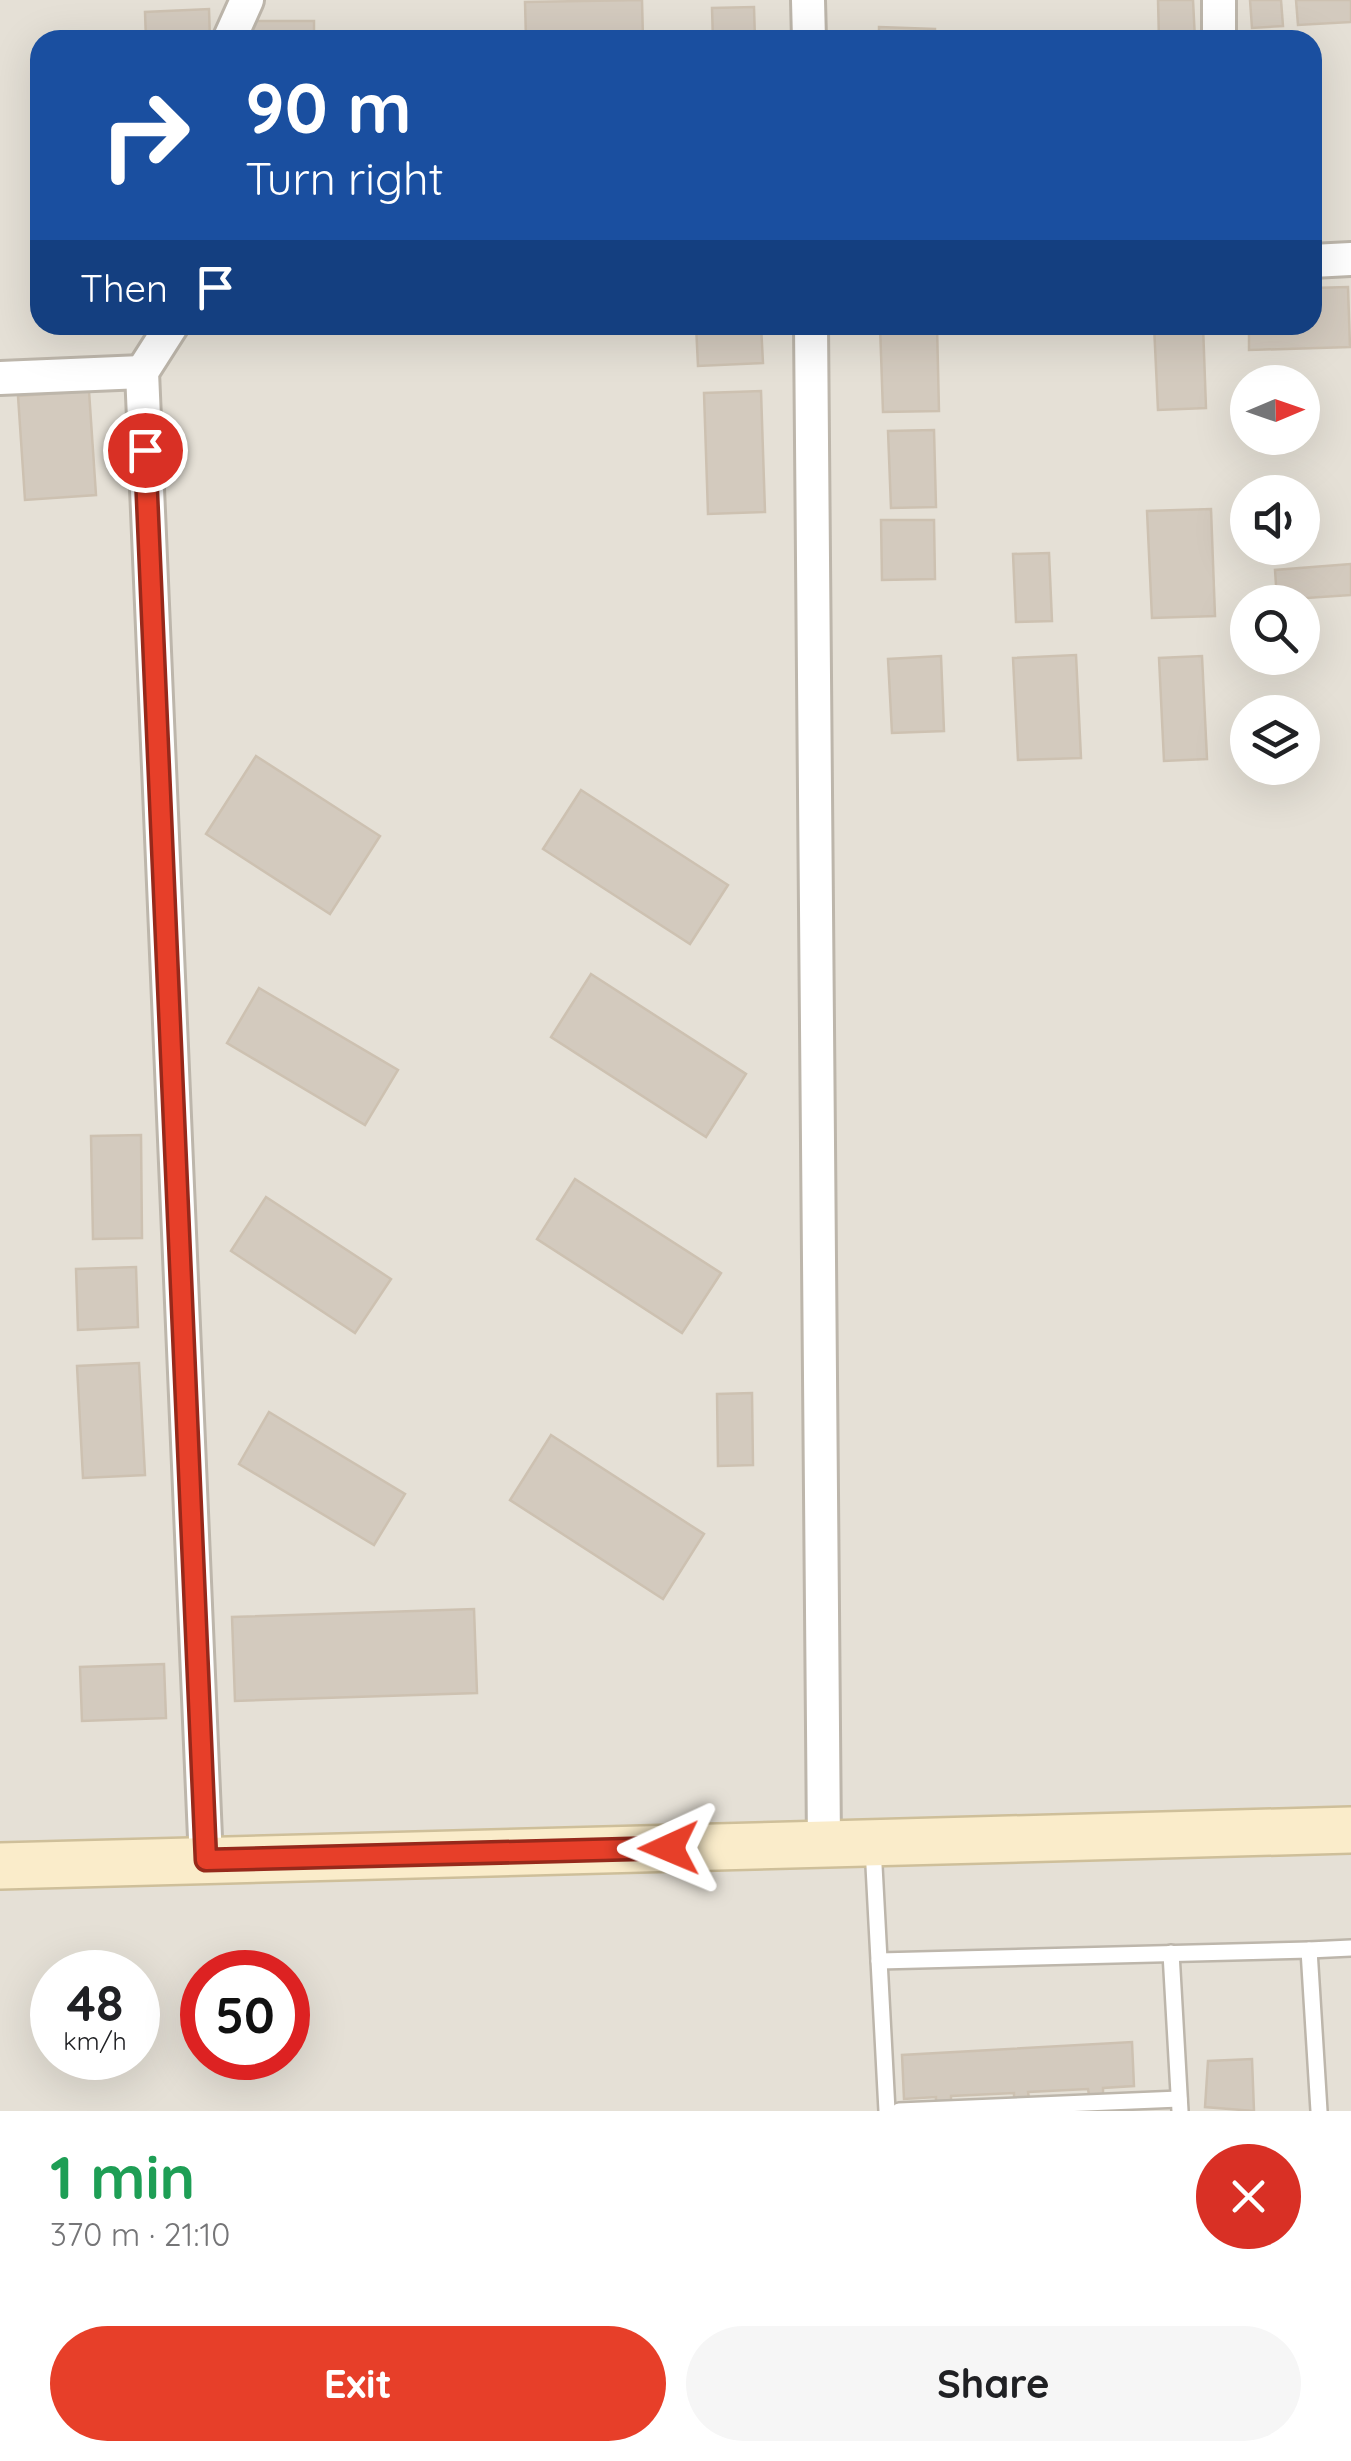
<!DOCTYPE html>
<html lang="en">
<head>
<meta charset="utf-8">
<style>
	body { margin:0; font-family:Quicksand,sans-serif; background:#f6f6f6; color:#202124; height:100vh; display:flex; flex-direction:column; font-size:38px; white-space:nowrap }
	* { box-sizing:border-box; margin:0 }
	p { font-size:32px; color:#757577 }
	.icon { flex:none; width:55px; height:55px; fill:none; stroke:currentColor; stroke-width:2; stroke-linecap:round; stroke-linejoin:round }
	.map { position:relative; height:2111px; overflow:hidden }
	.panel { display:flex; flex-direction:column; background:#fff; flex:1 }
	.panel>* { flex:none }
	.banner { position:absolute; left:30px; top:30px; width:1292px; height:305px; border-radius:30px; box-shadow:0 10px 40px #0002; background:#1a4fa0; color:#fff; overflow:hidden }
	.needle { width:65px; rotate:88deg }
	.buttons { position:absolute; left:1230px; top:365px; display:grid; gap:20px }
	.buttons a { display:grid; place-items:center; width:90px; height:90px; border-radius:50%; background:#fff; box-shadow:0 10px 40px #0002; font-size:50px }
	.speed { position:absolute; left:30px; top:1950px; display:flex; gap:20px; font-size:50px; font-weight:700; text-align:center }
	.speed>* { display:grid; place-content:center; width:130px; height:130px; border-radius:50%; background:#fff; box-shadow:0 10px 40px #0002; line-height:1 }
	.speed small { font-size:25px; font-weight:400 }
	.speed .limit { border:15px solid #d22; background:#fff; color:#111 }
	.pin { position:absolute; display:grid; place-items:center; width:85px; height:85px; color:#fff; margin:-42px; border:5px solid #fff; border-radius:50%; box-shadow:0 2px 10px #0007 }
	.me { position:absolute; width:110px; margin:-55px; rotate:269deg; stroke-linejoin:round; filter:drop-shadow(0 0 8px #0008) }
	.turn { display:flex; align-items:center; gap:35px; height:210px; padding:0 50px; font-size:45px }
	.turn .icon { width:130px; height:130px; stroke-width:2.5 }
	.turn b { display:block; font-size:70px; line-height:85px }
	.then { display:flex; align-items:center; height:95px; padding:0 50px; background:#0003; gap:20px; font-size:38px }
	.round { display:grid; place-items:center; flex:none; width:105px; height:105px; border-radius:52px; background:#f6f6f6 }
	.head { display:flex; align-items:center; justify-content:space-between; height:170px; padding:0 50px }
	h1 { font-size:60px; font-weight:700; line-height:75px; color:#1e9e55 }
	.button { display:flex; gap:20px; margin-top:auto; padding:20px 50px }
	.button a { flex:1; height:115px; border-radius:60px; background:#e73f29; color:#fff; font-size:40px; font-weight:700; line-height:115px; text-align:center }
	.button a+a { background:#f6f6f6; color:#202124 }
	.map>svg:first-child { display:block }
</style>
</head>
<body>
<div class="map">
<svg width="1351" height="2111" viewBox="0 0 1351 2111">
	<rect width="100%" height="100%" fill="#f2eee7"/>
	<path fill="#e5e0d6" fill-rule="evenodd" d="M 0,0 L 1351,0 L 1351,2111 L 0,2111 ZM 40,40 L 1312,40 L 1312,325 L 40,325 ZM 1248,382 L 1302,382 L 1302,438 L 1248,438 ZM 1248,492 L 1302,492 L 1302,548 L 1248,548 ZM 1248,602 L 1302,602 L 1302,658 L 1248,658 ZM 1248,712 L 1302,712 L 1302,768 L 1248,768 ZM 52,1972 L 138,1972 L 138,2058 L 52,2058 ZM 202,1972 L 288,1972 L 288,2058 L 202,2058 Z"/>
	<g fill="#d3cabe" stroke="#cdc1b1" stroke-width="2.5">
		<path d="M 642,0 L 643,40 L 526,40 L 525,2 Z"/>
		<path d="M 1158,0 L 1193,0 L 1195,40 L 1159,40 Z"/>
		<path d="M 1250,0 L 1281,0 L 1283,26 L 1252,28 Z"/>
		<path d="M 1296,0 L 1351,0 L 1351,22 L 1298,25 Z"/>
		<path d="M 754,7 L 755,40 L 713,40 L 712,8 Z"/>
		<path d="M 209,9 L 210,40 L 146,40 L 145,12 Z"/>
		<rect x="244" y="21" width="70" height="19"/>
		<path d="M 879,27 L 935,29 L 935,40 L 879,40 Z"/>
		<path d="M 1348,287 L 1350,347 L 1249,350 L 1249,325 L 1312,325 L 1312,288 Z"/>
		<path d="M 696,325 L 761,325 L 763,363 L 698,366 Z"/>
		<path d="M 880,325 L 937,325 L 939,411 L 883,412 Z"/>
		<path d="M 1154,325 L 1203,325 L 1206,408 L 1158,410 Z"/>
		<path d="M 89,391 L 96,495 L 25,500 L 18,396 Z"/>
		<path d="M 761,391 L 765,512 L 708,514 L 704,393 Z"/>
		<path d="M 934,430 L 936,507 L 891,508 L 888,431 Z"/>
		<path d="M 1211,509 L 1215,616 L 1152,618 L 1147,511 Z"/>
		<path d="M 881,520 L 934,520 L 935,579 L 882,580 Z"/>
		<path d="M 1049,553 L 1052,621 L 1016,622 L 1013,554 Z"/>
		<path d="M 1351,564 L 1351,595 L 1277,600 L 1275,570 Z"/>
		<path d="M 1076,655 L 1081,758 L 1018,760 L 1013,658 Z"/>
		<path d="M 941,656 L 944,731 L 892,733 L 888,659 Z"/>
		<path d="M 1202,656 L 1207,759 L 1164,761 L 1159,658 Z"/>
		<path d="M 256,756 L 380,836 L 330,914 L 206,834 Z"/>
		<path d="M 581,790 L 728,885 L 690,944 L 543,849 Z"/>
		<path d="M 591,974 L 746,1074 L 706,1137 L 551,1037 Z"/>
		<path d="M 259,988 L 398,1070 L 365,1125 L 227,1043 Z"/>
		<path d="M 141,1135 L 142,1238 L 93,1239 L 91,1136 Z"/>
		<path d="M 575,1179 L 721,1273 L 682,1333 L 537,1239 Z"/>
		<path d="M 266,1197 L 391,1279 L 355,1333 L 231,1251 Z"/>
		<path d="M 136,1267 L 138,1327 L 78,1330 L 76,1269 Z"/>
		<path d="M 139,1363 L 145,1475 L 83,1478 L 77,1366 Z"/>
		<path d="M 752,1393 L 753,1465 L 718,1466 L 717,1394 Z"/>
		<path d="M 269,1412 L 405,1494 L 374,1545 L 239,1464 Z"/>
		<path d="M 551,1435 L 704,1534 L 663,1599 L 510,1500 Z"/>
		<path d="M 474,1609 L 477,1693 L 235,1701 L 232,1617 Z"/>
		<path d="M 164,1664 L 166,1718 L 82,1721 L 80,1667 Z"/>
		<path d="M 1132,2042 L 1134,2086 L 1103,2088 L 1103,2094 L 1089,2095 L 1088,2089 L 1028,2092 L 1029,2098 L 1014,2099 L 1014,2093 L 951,2096 L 951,2101 L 936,2102 L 936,2097 L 904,2099 L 902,2055 Z"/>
		<path d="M 1252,2059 L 1254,2111 L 1205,2107 L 1208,2061 Z"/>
	</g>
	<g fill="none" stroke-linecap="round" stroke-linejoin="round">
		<g stroke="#bdb6ab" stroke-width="20">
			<g id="lane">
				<path d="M 873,1847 L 887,2111"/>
				<path d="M 1309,1950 L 1351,1948"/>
				<path d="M 1171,1953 L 1180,2111"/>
				<path d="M 879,1961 L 1309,1950 L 1319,2111"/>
				<path d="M 899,2111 L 1179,2099"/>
			</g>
		</g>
		<g stroke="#bdb6ab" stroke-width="38">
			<g id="street">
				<path d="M 808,0 L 809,40"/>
				<path d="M 1219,0 L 1219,40"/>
				<path d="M 229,40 L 247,0"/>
				<path d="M 1312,261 L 1351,259"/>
				<path d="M 172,325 L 142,372 L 206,1861"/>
				<path d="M 811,325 L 824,1844"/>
				<path d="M 0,378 L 142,372"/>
			</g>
		</g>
		<g stroke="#cebf9a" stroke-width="50">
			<path id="secondary" d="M 0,1866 L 1351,1830"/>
		</g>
		<use href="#lane" stroke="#fff" stroke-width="15"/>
		<use href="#street" stroke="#fff" stroke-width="32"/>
		<use href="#secondary" stroke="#faecca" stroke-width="45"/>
	</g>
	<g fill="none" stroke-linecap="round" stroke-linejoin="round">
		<g stroke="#96291b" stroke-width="25">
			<path id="route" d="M 145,450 L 206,1860 L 669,1848"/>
		</g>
		<use href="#route" stroke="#e73f29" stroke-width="18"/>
	</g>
</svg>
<div class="buttons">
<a><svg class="needle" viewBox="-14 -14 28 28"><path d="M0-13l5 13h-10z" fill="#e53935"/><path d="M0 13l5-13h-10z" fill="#757577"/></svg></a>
<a><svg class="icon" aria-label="sound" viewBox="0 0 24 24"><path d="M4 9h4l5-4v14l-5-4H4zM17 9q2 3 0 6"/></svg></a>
<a><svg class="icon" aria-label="search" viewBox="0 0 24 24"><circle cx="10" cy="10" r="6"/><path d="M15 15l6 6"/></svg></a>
<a><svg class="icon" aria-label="layers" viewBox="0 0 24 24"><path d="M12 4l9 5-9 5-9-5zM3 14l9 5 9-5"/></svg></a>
</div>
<div class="speed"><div>48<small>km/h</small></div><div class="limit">50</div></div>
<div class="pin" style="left:145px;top:450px;background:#d93025"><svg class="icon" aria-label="arrive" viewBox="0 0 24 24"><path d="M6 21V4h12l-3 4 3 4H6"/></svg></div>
<svg class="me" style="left:669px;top:1848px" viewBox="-20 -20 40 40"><path d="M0-17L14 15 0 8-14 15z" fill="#e73f29" stroke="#fff" stroke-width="4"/></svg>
<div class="banner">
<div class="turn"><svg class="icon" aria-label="right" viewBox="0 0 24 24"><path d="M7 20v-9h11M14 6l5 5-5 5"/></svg><div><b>90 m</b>Turn right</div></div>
<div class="then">Then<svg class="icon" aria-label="arrive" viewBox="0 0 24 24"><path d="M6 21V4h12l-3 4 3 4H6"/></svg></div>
</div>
</div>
<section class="panel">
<div class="head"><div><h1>1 min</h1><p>370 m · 21:10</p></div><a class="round" style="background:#d93025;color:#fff"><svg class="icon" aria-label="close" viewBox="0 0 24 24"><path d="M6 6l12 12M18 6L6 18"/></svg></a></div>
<div class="button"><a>Exit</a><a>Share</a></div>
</section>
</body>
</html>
